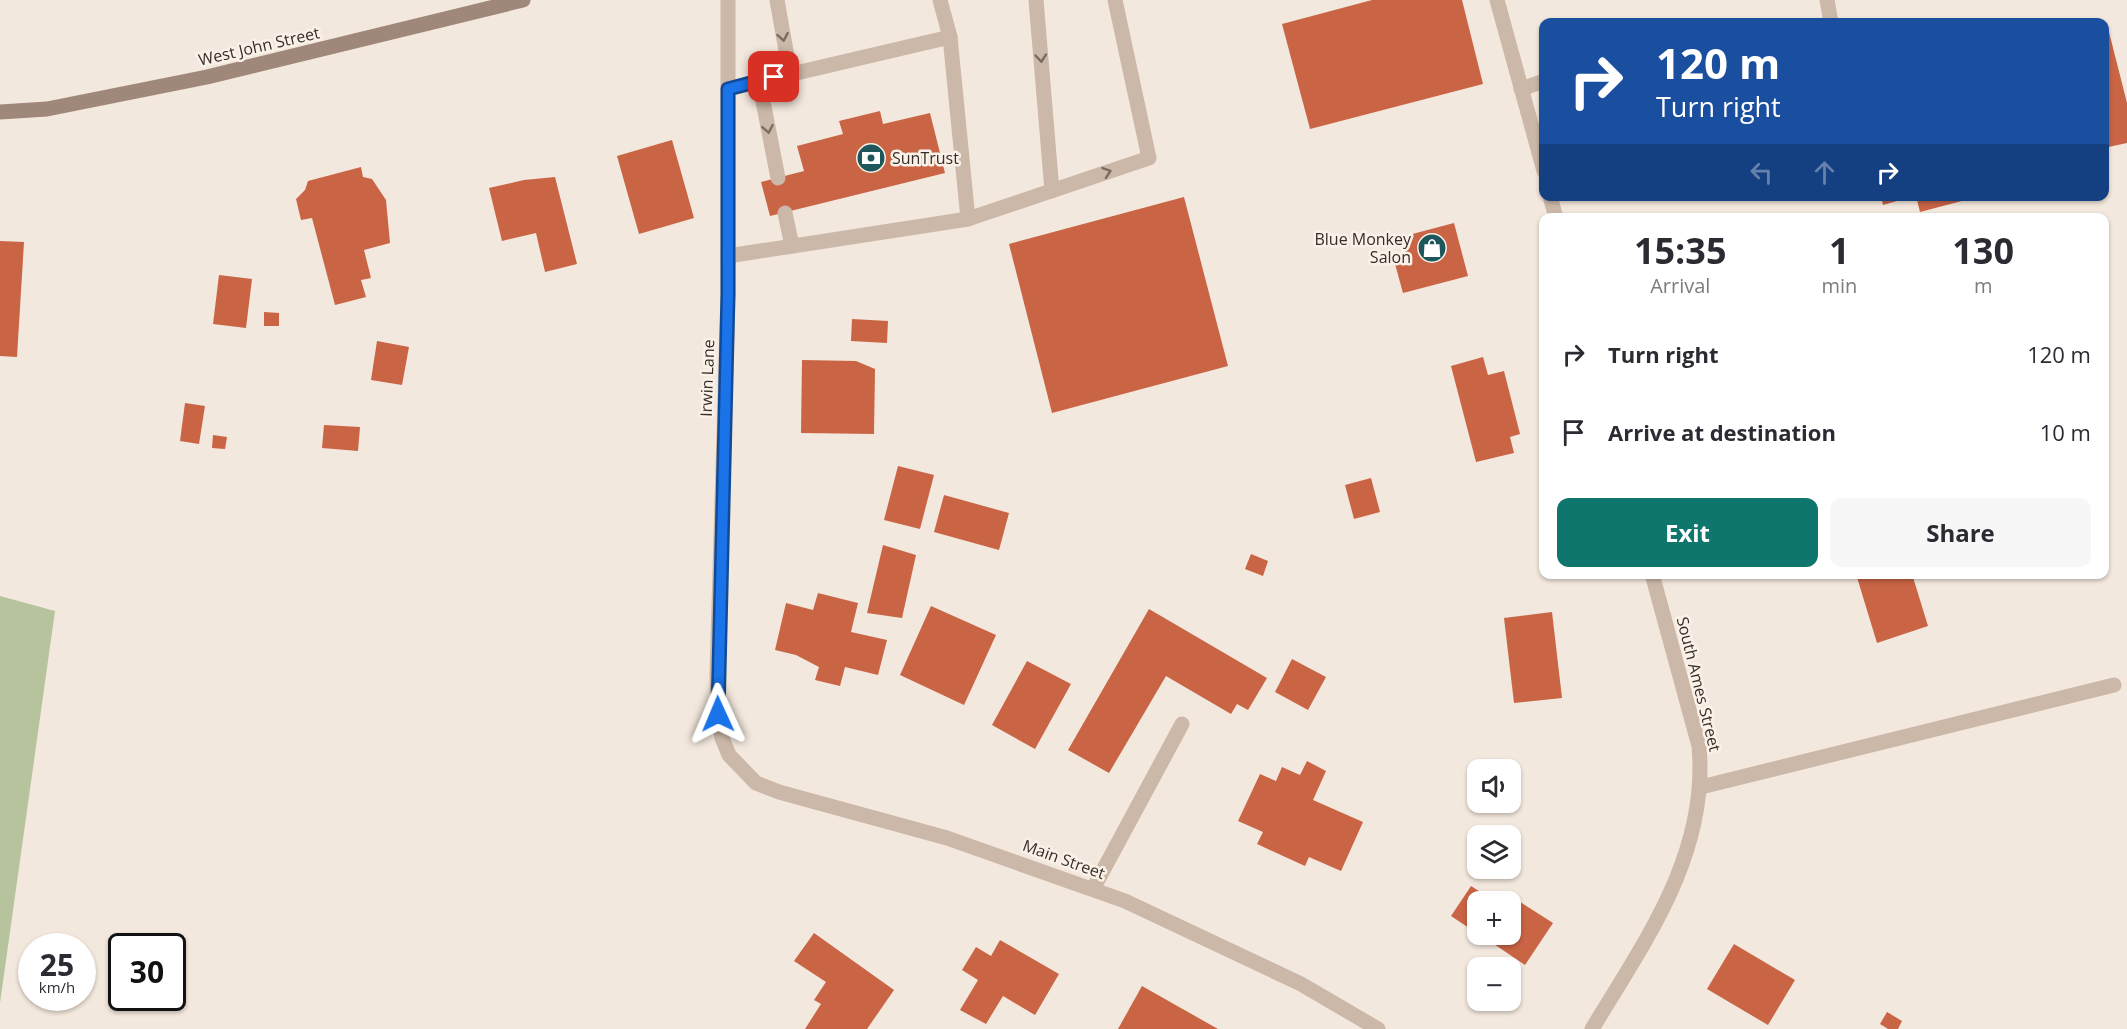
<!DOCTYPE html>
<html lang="en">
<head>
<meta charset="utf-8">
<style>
	body { margin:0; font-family:"Open Sans",sans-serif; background:#f7f7f7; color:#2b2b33; height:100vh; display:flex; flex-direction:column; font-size:22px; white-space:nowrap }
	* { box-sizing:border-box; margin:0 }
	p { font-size:20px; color:#7c7c81 }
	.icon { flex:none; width:33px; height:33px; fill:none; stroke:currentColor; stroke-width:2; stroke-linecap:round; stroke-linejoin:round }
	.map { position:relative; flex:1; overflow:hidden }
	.side { position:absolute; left:1539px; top:213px; width:570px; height:366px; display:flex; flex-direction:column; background:#fff; border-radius:12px; box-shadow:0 2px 4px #0004 }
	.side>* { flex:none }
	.top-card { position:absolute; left:1539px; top:18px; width:570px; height:183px; border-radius:12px; box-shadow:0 2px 4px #0004; background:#1a4fa0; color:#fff; overflow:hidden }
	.buttons { position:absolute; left:1467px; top:759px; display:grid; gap:12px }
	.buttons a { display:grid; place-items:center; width:54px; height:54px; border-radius:12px; background:#fff; box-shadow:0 2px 4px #0004; font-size:30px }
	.speed { position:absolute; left:18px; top:933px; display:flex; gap:12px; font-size:30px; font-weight:700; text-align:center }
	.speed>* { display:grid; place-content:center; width:78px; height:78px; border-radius:50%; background:#fff; box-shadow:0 2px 4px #0004; line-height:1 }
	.speed small { font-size:15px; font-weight:400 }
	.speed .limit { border:3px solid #111; border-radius:9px; background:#fff; color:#111 }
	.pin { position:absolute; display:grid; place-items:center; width:51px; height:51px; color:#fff; margin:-26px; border-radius:12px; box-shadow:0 3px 9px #0006 }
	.me { position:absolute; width:66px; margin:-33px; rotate:359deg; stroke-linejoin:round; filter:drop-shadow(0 0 4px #0008) }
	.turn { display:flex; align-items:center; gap:21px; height:126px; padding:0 18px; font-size:27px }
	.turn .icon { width:78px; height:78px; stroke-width:2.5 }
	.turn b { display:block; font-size:42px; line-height:51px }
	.lanes { display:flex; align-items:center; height:57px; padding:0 18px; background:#0003; justify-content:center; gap:30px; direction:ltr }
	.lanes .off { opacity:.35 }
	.eta { display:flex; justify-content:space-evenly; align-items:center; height:102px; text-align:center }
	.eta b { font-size:36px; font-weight:700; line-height:42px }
	.primary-button { display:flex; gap:12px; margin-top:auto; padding:12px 18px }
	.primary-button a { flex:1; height:69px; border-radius:12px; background:#0f766e; color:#fff; font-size:24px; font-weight:700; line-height:69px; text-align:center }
	.primary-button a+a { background:#f7f7f7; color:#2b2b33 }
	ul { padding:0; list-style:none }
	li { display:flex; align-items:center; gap:18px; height:78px; padding:0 18px }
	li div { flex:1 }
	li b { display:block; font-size:22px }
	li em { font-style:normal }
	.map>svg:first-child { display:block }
</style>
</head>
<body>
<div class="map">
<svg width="2127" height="1029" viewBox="0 0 2127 1029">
	<rect width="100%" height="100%" fill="#f3e8dd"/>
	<path fill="#b6c39c" d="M 0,596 L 55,611 L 0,1003 Z"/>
	<g fill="#c96445">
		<path d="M 1372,0 L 1462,0 L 1483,84 L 1310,129 L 1282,24 Z"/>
		<path d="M 2108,28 L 2127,103 L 2127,143 L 2104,148 L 2104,29 Z"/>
		<path d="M 880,111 L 883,124 L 930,113 L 945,173 L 770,216 L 761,182 L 804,171 L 797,146 L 843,134 L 839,121 Z"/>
		<path d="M 672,140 L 694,218 L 639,234 L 617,156 Z"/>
		<path d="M 361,167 L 363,177 L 372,179 L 386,200 L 390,243 L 364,250 L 371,278 L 361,280 L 366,297 L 335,305 L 312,218 L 301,220 L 296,199 L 305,190 L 308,181 Z"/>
		<path d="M 555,177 L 577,264 L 545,272 L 536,233 L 502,241 L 489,188 L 524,180 Z"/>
		<path d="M 1881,196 L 1911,196 L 1911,197 L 1883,205 Z"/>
		<path d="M 1916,196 L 1977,196 L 1977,197 L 1920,212 Z"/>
		<path d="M 1184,197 L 1228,366 L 1052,413 L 1009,244 Z"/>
		<path d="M 1454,223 L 1468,276 L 1403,293 L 1395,264 L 1407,260 L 1401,237 Z"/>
		<path d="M 0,241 L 24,242 L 17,357 L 0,356 Z"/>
		<path d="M 219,275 L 252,279 L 246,328 L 213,324 Z"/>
		<path d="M 264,312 L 279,313 L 279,326 L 264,326 Z"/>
		<path d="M 852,319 L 888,321 L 887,343 L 851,341 Z"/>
		<path d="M 377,341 L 409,347 L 402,385 L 371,380 Z"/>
		<path d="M 1483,357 L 1488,375 L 1504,371 L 1520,434 L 1510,437 L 1514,453 L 1476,462 L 1451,366 Z"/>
		<path d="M 802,360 L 856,361 L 875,369 L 874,434 L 801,433 Z"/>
		<path d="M 185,403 L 205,406 L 199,444 L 180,441 Z"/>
		<path d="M 324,425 L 360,427 L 358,451 L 322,448 Z"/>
		<path d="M 213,435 L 227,437 L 225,449 L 212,448 Z"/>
		<path d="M 898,466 L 934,475 L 920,529 L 884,520 Z"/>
		<path d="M 1371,478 L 1380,512 L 1354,519 L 1345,485 Z"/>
		<path d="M 944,495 L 1009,513 L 999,550 L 934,532 Z"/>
		<path d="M 883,545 L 916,555 L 902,618 L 867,613 Z"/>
		<path d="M 1251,554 L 1268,561 L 1263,576 L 1245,569 Z"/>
		<path d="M 1856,574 L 1912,574 L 1928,626 L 1877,643 Z"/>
		<path d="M 818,593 L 858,603 L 851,632 L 887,640 L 878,675 L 845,667 L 840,686 L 815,680 L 819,667 L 796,655 L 775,650 L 786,603 L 813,610 Z"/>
		<path d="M 931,606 L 996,635 L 964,705 L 900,675 Z"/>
		<path d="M 1149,609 L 1267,678 L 1248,710 L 1237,704 L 1231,714 L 1166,676 L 1109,773 L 1068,750 Z"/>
		<path d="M 1552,612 L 1562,698 L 1514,703 L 1504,618 Z"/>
		<path d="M 1292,659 L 1326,677 L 1308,710 L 1275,692 Z"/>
		<path d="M 1027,661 L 1071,684 L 1035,749 L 992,725 Z"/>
		<path d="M 1307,761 L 1326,771 L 1313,800 L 1363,822 L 1341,871 L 1309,857 L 1305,866 L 1257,844 L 1263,832 L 1238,821 L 1260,774 L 1276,781 L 1282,767 L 1300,775 Z"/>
		<path d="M 1471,886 L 1490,898 L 1488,902 L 1478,902 L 1478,934 L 1451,916 Z"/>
		<path d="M 1506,893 L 1553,923 L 1525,965 L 1479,934 L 1510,934 L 1510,902 L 1500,902 Z"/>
		<path d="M 814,933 L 894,990 L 867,1029 L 805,1029 L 821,1004 L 814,1000 L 826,982 L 794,961 Z"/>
		<path d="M 1000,940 L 1059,974 L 1035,1015 L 1003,996 L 986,1024 L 960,1010 L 978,980 L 962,970 L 976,947 L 991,956 Z"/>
		<path d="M 1734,944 L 1795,980 L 1768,1025 L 1707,989 Z"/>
		<path d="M 1142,986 L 1218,1029 L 1118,1029 Z"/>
		<path d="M 1887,1012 L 1902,1021 L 1898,1029 L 1888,1029 L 1880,1024 Z"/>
	</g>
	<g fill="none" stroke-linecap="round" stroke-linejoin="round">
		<g stroke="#ccb8a8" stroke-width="15">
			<path d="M 777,0 L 790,73"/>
			<path d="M 940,0 L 950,37"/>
			<path d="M 1036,0 L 1052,191"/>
			<path d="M 1827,0 L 1831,22"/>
			<path d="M 759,81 L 778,178"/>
			<path d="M 728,89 L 950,37 L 968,219 L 1149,158 L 1115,0"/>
			<path d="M 1521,89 L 1544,81"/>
			<path d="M 785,213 L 792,246"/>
			<path d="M 728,256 L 968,219"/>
			<path d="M 1093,889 L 1182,724"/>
		</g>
		<g stroke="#ccb8a8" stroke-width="15">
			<path d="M 728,0 L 728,294 L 717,675 L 718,714 L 722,738 L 729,755 L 756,783 L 779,792 L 947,838 L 1125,901 L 1301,984 L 1378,1029"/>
			<path d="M 1497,0 L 1544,171"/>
			<path d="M 1550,196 L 1556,218"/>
			<path d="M 1701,787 L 2114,685"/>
			<path d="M 1592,1029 C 1645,941 1709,854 1699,746 L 1652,574"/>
		</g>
		<path stroke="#9f8779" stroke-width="15" d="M 0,112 L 47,109 L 207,77 L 523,0"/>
	</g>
	<defs><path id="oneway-chevron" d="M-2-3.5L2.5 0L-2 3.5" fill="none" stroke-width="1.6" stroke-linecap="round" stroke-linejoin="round" transform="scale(1.5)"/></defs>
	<g stroke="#7b6c62">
		<use href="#oneway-chevron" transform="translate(783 37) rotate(80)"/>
		<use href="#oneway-chevron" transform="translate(1041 58) rotate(85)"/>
		<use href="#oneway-chevron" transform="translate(768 129) rotate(79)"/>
		<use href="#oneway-chevron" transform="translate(1107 172) rotate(-19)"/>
	</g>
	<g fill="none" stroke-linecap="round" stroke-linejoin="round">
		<g stroke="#114b97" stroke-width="15">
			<path id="route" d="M 718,714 L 728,294 L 728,89 L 774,77"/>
		</g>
		<use href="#route" stroke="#1a73e8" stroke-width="10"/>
	</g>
	<defs>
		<g id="bank-disc" transform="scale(1.5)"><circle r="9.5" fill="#1d575b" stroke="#faf2e9"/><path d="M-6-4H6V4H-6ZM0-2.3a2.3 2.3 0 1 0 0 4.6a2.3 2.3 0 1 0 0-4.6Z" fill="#fff"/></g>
		<g id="shop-disc" transform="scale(1.5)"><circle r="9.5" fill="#1d575b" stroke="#faf2e9"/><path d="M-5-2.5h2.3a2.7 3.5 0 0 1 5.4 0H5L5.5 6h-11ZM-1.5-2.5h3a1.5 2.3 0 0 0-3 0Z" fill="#fff"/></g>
	</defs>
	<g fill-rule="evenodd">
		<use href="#bank-disc" x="871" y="158"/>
		<use href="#shop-disc" x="1432" y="248"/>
	</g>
	<g text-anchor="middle" stroke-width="5" stroke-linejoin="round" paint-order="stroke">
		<g font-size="16" fill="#382d28" stroke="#faf2e9">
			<text transform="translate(259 46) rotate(-13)" y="6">West John Street</text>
			<text transform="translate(707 378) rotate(-88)" y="6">Irwin Lane</text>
			<text transform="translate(1699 684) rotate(76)" y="6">South Ames Street</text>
			<text transform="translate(1064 859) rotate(20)" y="6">Main Street</text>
		</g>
		<g font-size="16" fill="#382d28" stroke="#faf2e9" text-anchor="start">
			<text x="892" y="164">SunTrust</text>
			<text x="1411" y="245" text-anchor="end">Blue Monkey<tspan x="1411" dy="18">Salon</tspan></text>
		</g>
	</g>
</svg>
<div class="buttons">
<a><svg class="icon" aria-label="sound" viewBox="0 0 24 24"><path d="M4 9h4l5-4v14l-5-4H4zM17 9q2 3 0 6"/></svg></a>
<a><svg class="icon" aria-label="layers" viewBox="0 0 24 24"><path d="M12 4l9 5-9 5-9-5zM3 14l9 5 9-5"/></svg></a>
<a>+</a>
<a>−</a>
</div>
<div class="speed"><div>25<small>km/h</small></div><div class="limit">30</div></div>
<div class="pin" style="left:774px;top:77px;background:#d93025"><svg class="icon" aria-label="arrive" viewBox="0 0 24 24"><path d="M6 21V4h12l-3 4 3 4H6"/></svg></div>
<svg class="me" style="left:718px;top:714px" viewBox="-20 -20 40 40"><path d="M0-17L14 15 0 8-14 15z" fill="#1a73e8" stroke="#fff" stroke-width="4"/></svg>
<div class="top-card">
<div class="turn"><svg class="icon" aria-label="right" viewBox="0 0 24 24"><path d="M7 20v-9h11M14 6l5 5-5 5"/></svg><div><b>120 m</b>Turn right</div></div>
<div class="lanes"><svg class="icon off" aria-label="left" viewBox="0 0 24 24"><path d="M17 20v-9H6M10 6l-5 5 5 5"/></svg><svg class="icon off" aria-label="ahead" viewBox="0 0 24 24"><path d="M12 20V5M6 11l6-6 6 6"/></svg><svg class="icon" aria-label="right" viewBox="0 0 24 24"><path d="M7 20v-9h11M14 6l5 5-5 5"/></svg></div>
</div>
<section class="side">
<div class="eta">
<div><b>15:35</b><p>Arrival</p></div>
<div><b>1</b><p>min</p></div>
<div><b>130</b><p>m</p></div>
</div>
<ul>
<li><svg class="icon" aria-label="right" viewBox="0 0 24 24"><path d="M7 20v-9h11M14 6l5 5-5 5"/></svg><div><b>Turn right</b></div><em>120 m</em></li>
<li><svg class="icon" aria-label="arrive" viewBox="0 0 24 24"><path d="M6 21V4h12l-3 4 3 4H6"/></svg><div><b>Arrive at destination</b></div><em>10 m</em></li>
</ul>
<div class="primary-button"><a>Exit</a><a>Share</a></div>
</section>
</div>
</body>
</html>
